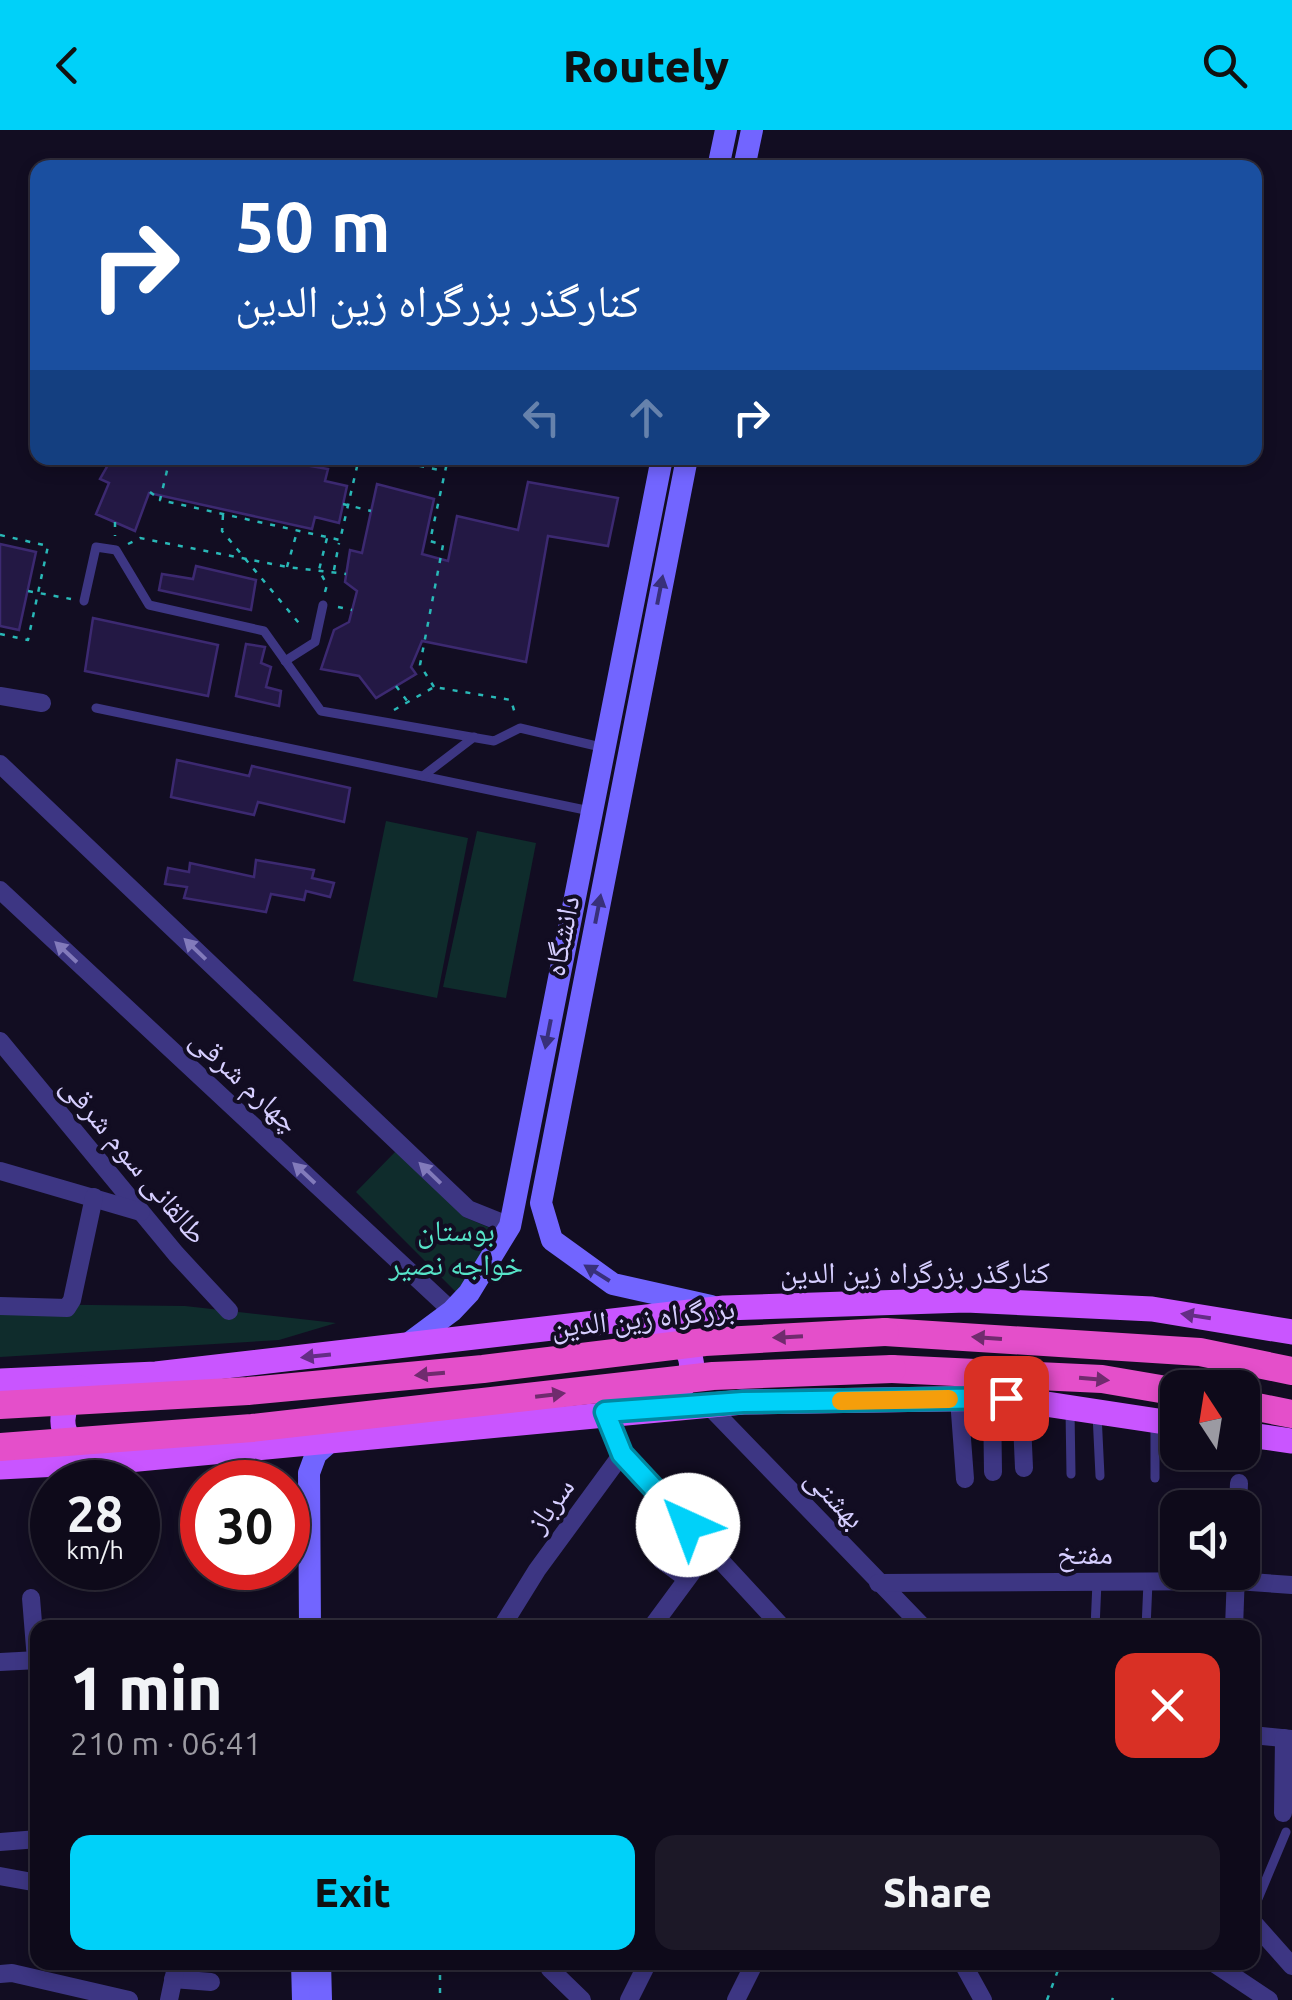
<!DOCTYPE html>
<html lang="en">
<head>
<meta charset="utf-8">
<style>
	body { margin:0; font-family:Ubuntu,"Noto Naskh Arabic",sans-serif; background:#1c1827; color:#f1f3f6; height:100vh; display:flex; flex-direction:column; font-size:38px; white-space:nowrap }
	* { box-sizing:border-box; margin:0 }
	p { font-size:32px; color:#9b9aa2 }
	.icon { flex:none; width:55px; height:55px; fill:none; stroke:currentColor; stroke-width:2; stroke-linecap:round; stroke-linejoin:round }
	.map { position:relative; flex:1; overflow:hidden }
	.panel { position:absolute; left:30px; top:1490px; width:1230px; height:350px; display:flex; flex-direction:column; background:#0e0a1a; border-radius:20px; box-shadow:0 5px 15px #0003,0 0 0 2px #2e2b39 }
	.panel>* { flex:none }
	.guide { position:absolute; left:30px; top:30px; width:1232px; height:305px; border-radius:20px; box-shadow:0 5px 15px #0003,0 0 0 2px #2e2b39; background:#1a4fa0; color:#fff; overflow:hidden }
	.needle { width:65px; rotate:348deg }
	.fabs { position:absolute; left:1160px; top:1240px; display:grid; gap:20px }
	.fabs a { display:grid; place-items:center; width:100px; height:100px; border-radius:20px; background:#0e0a1a; box-shadow:0 5px 15px #0003,0 0 0 2px #2e2b39; font-size:50px }
	.speed { position:absolute; left:30px; top:1330px; display:flex; gap:20px; font-size:50px; font-weight:700; text-align:center }
	.speed>* { display:grid; place-content:center; width:130px; height:130px; border-radius:50%; background:#0e0a1a; box-shadow:0 5px 15px #0003,0 0 0 2px #2e2b39; line-height:1 }
	.speed small { font-size:25px; font-weight:400 }
	.speed .limit { border:15px solid #d22; background:#fff; color:#111 }
	.pin { position:absolute; display:grid; place-items:center; width:85px; height:85px; color:#fff; margin:-42px; border-radius:20px; box-shadow:0 5px 15px #0006 }
	.me { position:absolute; width:110px; margin:-55px; rotate:317deg; stroke-linejoin:round; filter:drop-shadow(0 0 8px #0008) }
	.turn { display:flex; align-items:center; gap:35px; height:210px; padding:0 40px; font-size:45px }
	.turn .icon { width:130px; height:130px; stroke-width:2.5 }
	.turn b { display:block; font-size:70px; line-height:85px }
	.lanes { display:flex; align-items:center; height:95px; padding:0 40px; background:#0003; justify-content:center; gap:50px; direction:ltr }
	.lanes .off { opacity:.35 }
	.round { display:grid; place-items:center; flex:none; width:105px; height:105px; border-radius:20px; background:#1c1827 }
	.head { display:flex; align-items:center; justify-content:space-between; height:170px; padding:0 40px }
	h1 { font-size:60px; font-weight:800; line-height:75px }
	.action { display:flex; gap:20px; margin-top:auto; padding:20px 40px }
	.action a { flex:1; height:115px; border-radius:20px; background:#00d1f9; color:#111; font-size:40px; font-weight:800; line-height:115px; text-align:center }
	.action a+a { background:#1c1827; color:#f1f3f6 }
	header { display:flex; justify-content:space-between; align-items:center; height:130px; padding:0 40px; background:#00d1f9; color:#111; font-size:45px; font-weight:800 }
	.map>svg:first-child { display:block }
</style>
</head>
<body>
<header><svg class="icon" aria-label="back" viewBox="0 0 24 24"><path d="M15 5l-7 7 7 7"/></svg>Routely<svg class="icon" aria-label="search" viewBox="0 0 24 24"><circle cx="10" cy="10" r="6"/><path d="M15 15l6 6"/></svg></header>
<div class="map">
<svg width="1292" height="1870" viewBox="0 0 1292 1870">
	<rect width="100%" height="100%" fill="#120d22"/>
	<g fill="#0f2c2c">
		<path d="M 386,691 L 468,708 L 437,868 L 353,851 Z"/>
		<path d="M 477,701 L 536,713 L 506,868 L 443,857 Z"/>
		<path d="M 397,1020 L 464,1087 L 500,1102 L 458,1164 L 356,1062 Z"/>
		<path d="M 0,1174 L 185,1176 L 336,1193 L 279,1210 L 0,1227 Z"/>
	</g>
	<g fill="#231844" stroke="#3c2971" stroke-width="2.5">
		<path d="M 112,328 L 264,328 L 328,339 L 325,351 L 347,356 L 339,393 L 315,387 L 312,399 L 149,363 L 135,401 L 96,384 L 109,353 L 100,349 Z"/>
		<path d="M 528,352 L 618,368 L 608,416 L 548,406 L 526,532 L 422,511 L 411,537 L 416,544 L 376,568 L 359,546 L 321,539 L 334,500 L 349,492 L 357,461 L 345,452 L 350,420 L 362,423 L 377,354 L 434,369 L 422,424 L 448,431 L 457,386 L 518,400 Z"/>
		<path d="M 0,414 L 36,422 L 19,500 L 0,496 Z"/>
		<path d="M 196,436 L 256,450 L 251,480 L 159,460 L 162,444 L 193,449 Z"/>
		<path d="M 93,488 L 218,515 L 208,566 L 85,541 Z"/>
		<path d="M 246,514 L 265,517 L 261,533 L 271,537 L 266,557 L 281,561 L 279,576 L 236,566 Z"/>
		<path d="M 177,630 L 249,646 L 252,636 L 350,658 L 344,692 L 258,672 L 254,685 L 171,667 Z"/>
		<path d="M 256,730 L 314,740 L 312,748 L 334,753 L 330,767 L 306,761 L 304,770 L 271,764 L 266,782 L 184,768 L 187,757 L 165,754 L 168,738 L 189,742 L 190,733 L 254,747 Z"/>
	</g>
	<g fill="none" stroke-linecap="round" stroke-linejoin="round">
		<g stroke="#29b8b7" stroke-width="2.5" stroke-dasharray="5 8" stroke-linecap="butt">
			<path d="M 170,328 L 160,370 L 340,410 L 359,328"/>
			<path d="M 381,328 L 444,341"/>
			<path d="M 150,362 L 159,369"/>
			<path d="M 223,385 L 222,401 L 303,498"/>
			<path d="M 115,392 L 115,406"/>
			<path d="M 0,405 L 48,416 L 28,510 L 0,504"/>
			<path d="M 128,414 L 140,408 L 287,437 L 346,444"/>
			<path d="M 287,437 L 297,402"/>
			<path d="M 334,440 L 339,413"/>
			<path d="M 28,461 L 71,469"/>
			<path d="M 325,462 L 327,455 L 319,440 L 327,408"/>
			<path d="M 338,477 L 352,480"/>
			<path d="M 396,556 L 408,572"/>
			<path d="M 434,557 L 420,535 L 443,415 L 430,411 L 448,328"/>
			<path d="M 394,580 L 434,557 L 511,570 L 516,587"/>
			<path d="M 440,1832 L 440,1870"/>
			<path d="M 1047,1870 L 1061,1832"/>
			<path d="M 1112,1870 L 1113,1868"/>
		</g>
		<g stroke="#3d3683" stroke-width="9">
			<path d="M 84,471 L 96,417 L 116,420 L 149,475 L 264,501 L 321,581 L 494,611 L 520,598 L 605,618"/>
			<path d="M 285,531 L 315,512 L 323,475"/>
			<path d="M 96,578 L 590,681"/>
			<path d="M 423,646 L 474,607"/>
			<path d="M 1070,1280 L 1071,1344"/>
			<path d="M 1097,1284 L 1100,1346"/>
			<path d="M 1155,1293 L 1155,1348"/>
			<path d="M 658,1433 L 684,1452"/>
			<path d="M 1095,1498 L 1097,1452"/>
			<path d="M 1146,1498 L 1148,1452"/>
			<path d="M 1252,1783 L 1286,1702"/>
		</g>
		<g stroke="#3d3683" stroke-width="18">
			<path d="M 0,566 L 42,573"/>
			<path d="M 0,634 L 468,1079 L 510,1096"/>
			<path d="M 0,760 L 452,1181"/>
			<path d="M 0,911 L 176,1124 L 229,1181"/>
			<path d="M 0,1041 L 141,1082"/>
			<path d="M 0,1176 L 67,1178 L 72,1170 L 94,1067"/>
			<path d="M 992,1268 L 993,1342"/>
			<path d="M 959,1269 L 965,1349"/>
			<path d="M 1021,1270 L 1024,1338"/>
			<path d="M 708,1275 L 924,1498"/>
			<path d="M 605,1282 L 622,1324 L 783,1498"/>
			<path d="M 1238,1378 L 1239,1353"/>
			<path d="M 878,1453 L 1236,1451 L 1292,1455"/>
			<path d="M 31,1468 L 36,1530"/>
			<path d="M 501,1498 L 537,1440 L 622,1324"/>
			<path d="M 651,1498 L 710,1418"/>
			<path d="M 1234,1498 L 1236,1443"/>
			<path d="M 0,1532 L 38,1530"/>
			<path d="M 1252,1605 L 1292,1609"/>
			<path d="M 1283,1683 L 1284,1608"/>
			<path d="M 0,1712 L 38,1709"/>
			<path d="M 0,1746 L 38,1753"/>
			<path d="M 1252,1791 L 1292,1836"/>
			<path d="M 962,1832 L 983,1870"/>
			<path d="M 1212,1832 L 1269,1870"/>
			<path d="M 550,1839 L 582,1870"/>
			<path d="M 0,1844 L 12,1843 L 129,1870"/>
			<path d="M 173,1849 L 211,1852"/>
			<path d="M 169,1870 L 177,1832"/>
			<path d="M 629,1870 L 648,1832"/>
			<path d="M 736,1870 L 755,1832"/>
		</g>
		<g stroke="#7265ff" stroke-width="22">
			<path d="M 718,38 L 726,0"/>
			<path d="M 744,38 L 752,0"/>
			<path d="M 687,328 L 541,1073 L 552,1110 L 613,1154 L 711,1176"/>
			<path d="M 405,1216 L 452,1181 L 469,1163 L 510,1096 L 662,328"/>
			<path d="M 310,1498 L 309,1343 L 316,1324 L 333,1309"/>
			<path d="M 302,1832 L 303,1870"/>
			<path d="M 320,1832 L 321,1870"/>
		</g>
		<g stroke="#c955ff" stroke-width="25">
			<path d="M 636,1192 C 672,1199 716,1228 675,1263"/>
			<path d="M 0,1251 L 156,1244 L 724,1178 L 966,1170 L 1152,1179 L 1292,1202"/>
			<path d="M 81,1258 C 57,1276 56,1306 83,1322"/>
			<path d="M 1242,1304 L 1292,1311"/>
			<path d="M 0,1337 L 117,1331 L 743,1272 L 1006,1268 L 1178,1294"/>
		</g>
		<g stroke="#e44fca" stroke-width="28">
			<path d="M 885,1202 L 1200,1222 L 1292,1241"/>
			<path d="M 892,1239 L 1102,1249 L 1178,1262"/>
			<path d="M 1242,1274 L 1292,1284"/>
		</g>
		<path stroke="#29b8b7" stroke-width="2.5" stroke-dasharray="5 8" stroke-linecap="butt" d="M 343,374 L 371,381"/>
		<g stroke="#e44fca" stroke-width="28">
			<path d="M 0,1275 L 248,1261 L 483,1239 L 705,1212 L 885,1202"/>
			<path d="M 0,1317 L 252,1298 L 713,1246 L 892,1239"/>
		</g>
	</g>
	<defs><path id="oneway-solid" d="M-6-.8H1V-3.2L6.5 0L1 3.2V.8H-6Z" transform="scale(2.5)"/></defs>
	<g fill="#38307a">
		<use href="#oneway-solid" transform="translate(660 460) rotate(-79)"/>
		<use href="#oneway-solid" transform="translate(598 779) rotate(-79)"/>
		<use href="#oneway-solid" transform="translate(548 904) rotate(101)"/>
		<use href="#oneway-solid" transform="translate(597 1143) rotate(-148)"/>
	</g>
	<g fill="#827abb">
		<use href="#oneway-solid" transform="translate(195 819) rotate(-136)"/>
		<use href="#oneway-solid" transform="translate(66 822) rotate(-137)"/>
		<use href="#oneway-solid" transform="translate(304 1043) rotate(-137)"/>
		<use href="#oneway-solid" transform="translate(430 1043) rotate(-136)"/>
	</g>
	<g fill="#642d85">
		<use href="#oneway-solid" transform="translate(1196 1186) rotate(-171)"/>
		<use href="#oneway-solid" transform="translate(316 1226) rotate(174)"/>
	</g>
	<g fill="#702b6e">
		<use href="#oneway-solid" transform="translate(788 1207) rotate(177)"/>
		<use href="#oneway-solid" transform="translate(987 1208) rotate(-176)"/>
		<use href="#oneway-solid" transform="translate(430 1244) rotate(175)"/>
		<use href="#oneway-solid" transform="translate(1094 1249) rotate(5)"/>
		<use href="#oneway-solid" transform="translate(550 1265) rotate(-7)"/>
	</g>
	<g fill="none" stroke-linecap="round" stroke-linejoin="round">
		<g stroke="#0088a2" stroke-width="25">
			<path id="route" d="M 688,1395 L 622,1324 L 605,1282 L 743,1272 L 1006,1268"/>
		</g>
		<use href="#route" stroke="#00d1f9" stroke-width="18"/>
		<path stroke="#f59e0b" stroke-width="18" d="M 841,1271 L 949,1269"/>
	</g>
	<g text-anchor="middle" stroke-width="8" stroke-linejoin="round" paint-order="stroke">
		<g font-size="30" fill="#d6ceff" stroke="#120d22">
			<text transform="translate(562 806) rotate(-79)" y="10">دانشگاه</text>
			<text transform="translate(245 951) rotate(43)" y="10">چهارم شرقی</text>
			<text transform="translate(134 1030) rotate(50)" y="10">طالقانی سوم شرقی</text>
			<text x="915" y="1153">کنارگذر بزرگراه زین الدین</text>
			<text transform="translate(643 1188) rotate(-6)" y="10">بزرگراه زین الدین</text>
			<text transform="translate(835 1368) rotate(46)" y="10">بهشتی</text>
			<text transform="translate(550 1375) rotate(-54)" y="10">سرباز</text>
			<text x="1085" y="1434">مفتخ</text>
		</g>
		<g font-size="30" fill="#56e3c8" stroke="#120d22">
			<text x="456" y="1111">بوستان<tspan x="456" dy="34">خواجه نصیر</tspan></text>
		</g>
	</g>
</svg>
<div class="fabs">
<a><svg class="needle" viewBox="-14 -14 28 28"><path d="M0-13l5 13h-10z" fill="#e53935"/><path d="M0 13l5-13h-10z" fill="#9b9aa2"/></svg></a>
<a><svg class="icon" aria-label="sound" viewBox="0 0 24 24"><path d="M4 9h4l5-4v14l-5-4H4zM17 9q2 3 0 6"/></svg></a>
</div>
<div class="speed"><div>28<small>km/h</small></div><div class="limit">30</div></div>
<div class="pin" style="left:1006px;top:1268px;background:#d93025"><svg class="icon" aria-label="arrive" viewBox="0 0 24 24"><path d="M6 21V4h12l-3 4 3 4H6"/></svg></div>
<svg class="me" style="left:688px;top:1395px" viewBox="-20 -20 40 40"><circle r="19" fill="#fff"/><path d="M0-13L10 11 0 6-10 11z" fill="#00d1f9"/></svg>
<div class="guide">
<div class="turn"><svg class="icon" aria-label="right" viewBox="0 0 24 24"><path d="M7 20v-9h11M14 6l5 5-5 5"/></svg><div><b>50 m</b>کنارگذر بزرگراه زین الدین</div></div>
<div class="lanes"><svg class="icon off" aria-label="left" viewBox="0 0 24 24"><path d="M17 20v-9H6M10 6l-5 5 5 5"/></svg><svg class="icon off" aria-label="ahead" viewBox="0 0 24 24"><path d="M12 20V5M6 11l6-6 6 6"/></svg><svg class="icon" aria-label="right" viewBox="0 0 24 24"><path d="M7 20v-9h11M14 6l5 5-5 5"/></svg></div>
</div>
<section class="panel">
<div class="head"><div><h1>1 min</h1><p>210 m · 06:41</p></div><a class="round" style="background:#d93025;color:#fff"><svg class="icon" aria-label="close" viewBox="0 0 24 24"><path d="M6 6l12 12M18 6L6 18"/></svg></a></div>
<div class="action"><a>Exit</a><a>Share</a></div>
</section>
</div>
</body>
</html>
